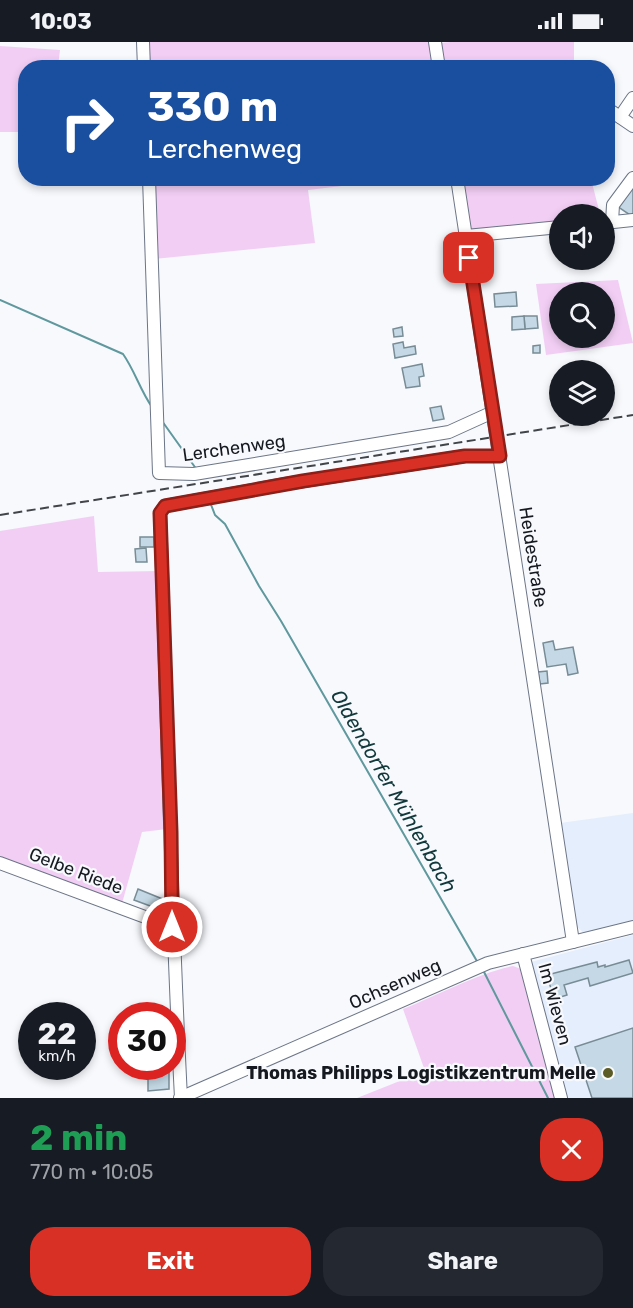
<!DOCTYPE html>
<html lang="en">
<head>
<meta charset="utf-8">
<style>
	body { margin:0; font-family:Rubik,sans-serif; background:#242831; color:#f1f3f6; height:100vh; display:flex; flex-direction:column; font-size:22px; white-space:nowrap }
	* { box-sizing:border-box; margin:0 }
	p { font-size:20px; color:#9ea1a6 }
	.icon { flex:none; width:33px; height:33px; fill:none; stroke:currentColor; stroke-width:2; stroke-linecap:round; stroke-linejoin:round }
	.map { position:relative; height:1056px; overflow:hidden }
	.drawer { display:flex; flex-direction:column; background:#171b24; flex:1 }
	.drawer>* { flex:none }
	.hud { position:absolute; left:18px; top:18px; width:597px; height:126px; border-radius:24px; box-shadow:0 3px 9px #0003; background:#1a4fa0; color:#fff; overflow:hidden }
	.fabs { position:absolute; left:549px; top:162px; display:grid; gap:12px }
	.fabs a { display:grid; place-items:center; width:66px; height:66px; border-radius:50%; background:#171b24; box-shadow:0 3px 9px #0003; font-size:30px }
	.speed { position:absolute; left:18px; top:960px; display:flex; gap:12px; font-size:30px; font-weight:700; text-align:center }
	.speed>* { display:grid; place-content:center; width:78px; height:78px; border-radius:50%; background:#171b24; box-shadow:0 3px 9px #0003; line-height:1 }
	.speed small { font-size:15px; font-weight:400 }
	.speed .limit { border:9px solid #d22; background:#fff; color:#111 }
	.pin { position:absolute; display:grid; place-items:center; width:51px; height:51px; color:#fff; margin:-26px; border-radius:12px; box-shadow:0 3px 9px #0006 }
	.me { position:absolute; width:66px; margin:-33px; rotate:0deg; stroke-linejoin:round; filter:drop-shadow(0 0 4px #0008) }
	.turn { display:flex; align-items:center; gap:21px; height:126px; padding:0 30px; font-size:27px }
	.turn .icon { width:78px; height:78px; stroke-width:2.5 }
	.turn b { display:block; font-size:42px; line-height:51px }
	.round { display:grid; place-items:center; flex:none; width:63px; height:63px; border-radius:24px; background:#242831 }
	.summary { display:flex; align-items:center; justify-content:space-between; height:102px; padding:0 30px }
	h1 { font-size:36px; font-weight:700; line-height:45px; color:#1e9e55 }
	.primary-button { display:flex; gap:12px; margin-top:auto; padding:12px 30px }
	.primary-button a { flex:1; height:69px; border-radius:24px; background:#d93025; color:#fff; font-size:24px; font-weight:700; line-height:69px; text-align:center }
	.primary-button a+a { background:#242831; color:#f1f3f6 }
	.status { display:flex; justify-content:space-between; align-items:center; height:42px; padding:0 30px; background:#171b24; direction:ltr }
	.status svg { height:16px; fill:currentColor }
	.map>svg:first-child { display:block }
</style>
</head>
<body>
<div class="status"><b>10:03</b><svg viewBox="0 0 49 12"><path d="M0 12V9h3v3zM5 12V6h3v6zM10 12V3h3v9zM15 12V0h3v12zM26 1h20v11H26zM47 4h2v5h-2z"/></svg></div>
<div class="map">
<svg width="633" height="1056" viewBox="0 0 633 1056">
	<rect width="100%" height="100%" fill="#f7f9fd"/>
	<g fill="#e5eefd">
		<path d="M 633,771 L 633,879 L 585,892 L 576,884 L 560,781 Z"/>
		<path d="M 633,893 L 633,1056 L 568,1056 L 531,920 Z"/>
	</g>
	<g fill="#f2cef5" fill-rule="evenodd">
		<path d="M 148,0 L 431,0 L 435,25 L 149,25 Z"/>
		<path d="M 450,0 L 574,0 L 574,25 L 443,25 L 439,1 Z"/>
		<path d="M 0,4 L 60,8 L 58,25 L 26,26 L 25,90 L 0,90 Z"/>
		<path d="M 153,137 L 402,137 L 308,148 L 315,201 L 154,217 Z"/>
		<path d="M 460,137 L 591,137 L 600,172 L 560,172 L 559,182 L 470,190 Z"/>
		<path d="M 618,238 L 633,301 L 546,313 L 536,242 ZM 604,250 L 604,296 L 560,296 L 560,250 Z"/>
		<path d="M 94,474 L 98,530 L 160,529 L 167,787 L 142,790 L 121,865 L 0,821 L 0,489 Z"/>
		<path d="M 513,924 L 521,927 L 560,1056 L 357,1056 L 425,1029 L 403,967 C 438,953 478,931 513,924 Z"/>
	</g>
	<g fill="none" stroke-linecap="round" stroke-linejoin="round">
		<g stroke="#5f989d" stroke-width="2">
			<path d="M 0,258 L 123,312 C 135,329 140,348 152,365"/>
			<path d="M 162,379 L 197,428"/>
			<path d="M 210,460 L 215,473 L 225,482 L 259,544 L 281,579 L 478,921"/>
			<path d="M 483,928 L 548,1056"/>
		</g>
	</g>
	<g fill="#c4d9e5" stroke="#788c96" stroke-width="1.5">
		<path d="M 633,143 L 633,175 L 617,164 Z"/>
		<path d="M 516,250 L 517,264 L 495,265 L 494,252 Z"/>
		<path d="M 524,274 L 537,274 L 538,286 L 525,287 Z"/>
		<path d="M 524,274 L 525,287 L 512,288 L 512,275 Z"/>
		<path d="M 402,285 L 403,294 L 394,295 L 393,287 Z"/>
		<path d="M 403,300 L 404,306 L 415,304 L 416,312 L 395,316 L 393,302 Z"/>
		<path d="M 540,303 L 540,311 L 533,311 L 533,304 Z"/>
		<path d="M 422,322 L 424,334 L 419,335 L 420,344 L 406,346 L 402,326 Z"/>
		<path d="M 441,364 L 444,377 L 433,379 L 430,366 Z"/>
		<rect x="140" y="495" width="14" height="10"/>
		<path d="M 146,506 L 147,520 L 136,520 L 135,507 Z"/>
		<path d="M 553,599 L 555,608 L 573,605 L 578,631 L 568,633 L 566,622 L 547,625 L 543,601 Z"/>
		<path d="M 547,629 L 548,641 L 540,642 L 538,630 Z"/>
		<path d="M 138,847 L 165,858 L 161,868 L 134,858 Z"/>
		<path d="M 629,918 L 633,931 L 590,944 L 588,936 L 564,943 L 567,953 L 554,957 L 547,933 L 597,920 L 598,925 L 605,923 L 605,925 Z"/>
		<path d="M 633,986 L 633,1056 L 592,1056 L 575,1005 Z"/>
		<path d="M 154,1024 L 169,1024 L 169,1047 L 148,1049 L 148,1037 Z"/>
	</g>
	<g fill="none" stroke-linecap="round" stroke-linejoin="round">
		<g stroke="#6c7586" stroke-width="14">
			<g id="minor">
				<path d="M 143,0 L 144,26"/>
				<path d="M 435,0 L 439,26"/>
				<path d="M 608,67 L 633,84"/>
				<path d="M 620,75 L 633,56"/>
				<path d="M 149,136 L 159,431 L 194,432 L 449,390 L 493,370"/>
				<path d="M 457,136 L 573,900"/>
				<path d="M 612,180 L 613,163 L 633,136"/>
				<path d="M 604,181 L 633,178"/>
				<path d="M 466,194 L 560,185"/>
				<path d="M 0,821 L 172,885"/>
				<path d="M 523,912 L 561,1056"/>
				<path d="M 180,1056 L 488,921 L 633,885"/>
				<path d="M 181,1056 C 171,861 167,666 160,471 L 165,464 L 285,442 L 465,414 L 500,414"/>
			</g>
		</g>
		<use href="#minor" stroke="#fff" stroke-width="12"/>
		<path stroke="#414449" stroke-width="2" stroke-dasharray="9 4.5" stroke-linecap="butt" d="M 0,473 L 633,373"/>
	</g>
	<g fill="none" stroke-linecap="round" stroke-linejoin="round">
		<g stroke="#8d1f18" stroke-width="15">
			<path id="route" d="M 172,885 L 171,790 L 160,471 L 165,464 L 303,439 L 465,414 L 500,414 L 469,216"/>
		</g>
		<use href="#route" stroke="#d93025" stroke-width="10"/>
	</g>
	<circle fill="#5b5b28" stroke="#f7f9fd" stroke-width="2" cx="608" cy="1031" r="6"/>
	<g text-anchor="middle" stroke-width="4.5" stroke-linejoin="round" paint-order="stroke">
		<g font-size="18" fill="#16191f" stroke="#f7f9fd">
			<text transform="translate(234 406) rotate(-8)" y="6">Lerchenweg</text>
			<text transform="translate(533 515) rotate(81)" y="6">Heidestraße</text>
			<text transform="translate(76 829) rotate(21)" y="6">Gelbe Riede</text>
			<text transform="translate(395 942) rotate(-24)" y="6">Ochsenweg</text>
			<text transform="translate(555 962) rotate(75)" y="6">Im Wieven</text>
		</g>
		<g font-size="18" font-weight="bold" fill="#16191f" stroke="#f7f9fd" text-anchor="end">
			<text x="596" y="1037">Thomas Philipps Logistikzentrum Melle</text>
		</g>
		<g font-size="20" font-style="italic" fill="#11383a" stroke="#f7f9fd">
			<text transform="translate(394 749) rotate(60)" y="7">Oldendorfer Mühlenbach</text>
		</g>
	</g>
</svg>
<div class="fabs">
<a><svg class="icon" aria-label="sound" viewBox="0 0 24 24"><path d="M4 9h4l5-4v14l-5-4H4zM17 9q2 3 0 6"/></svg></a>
<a><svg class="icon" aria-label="search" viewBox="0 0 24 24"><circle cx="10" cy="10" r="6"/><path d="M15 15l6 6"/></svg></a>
<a><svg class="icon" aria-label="layers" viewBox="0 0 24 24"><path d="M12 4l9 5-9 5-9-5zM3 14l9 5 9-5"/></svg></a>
</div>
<div class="speed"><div>22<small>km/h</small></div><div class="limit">30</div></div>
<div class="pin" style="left:469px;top:216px;background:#d93025"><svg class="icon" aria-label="arrive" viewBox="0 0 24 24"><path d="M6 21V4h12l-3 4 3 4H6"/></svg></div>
<svg class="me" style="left:172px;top:885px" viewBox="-20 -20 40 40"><circle r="17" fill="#d93025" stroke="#fff" stroke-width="3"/><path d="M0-11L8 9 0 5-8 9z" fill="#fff"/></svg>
<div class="hud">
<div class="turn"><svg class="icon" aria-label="right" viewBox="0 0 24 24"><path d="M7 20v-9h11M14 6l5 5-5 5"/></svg><div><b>330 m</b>Lerchenweg</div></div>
</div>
</div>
<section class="drawer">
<div class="summary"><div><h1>2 min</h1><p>770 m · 10:05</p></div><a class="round" style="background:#d93025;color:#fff"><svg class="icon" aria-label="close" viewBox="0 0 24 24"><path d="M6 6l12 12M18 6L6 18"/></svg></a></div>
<div class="primary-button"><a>Exit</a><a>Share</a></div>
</section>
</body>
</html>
